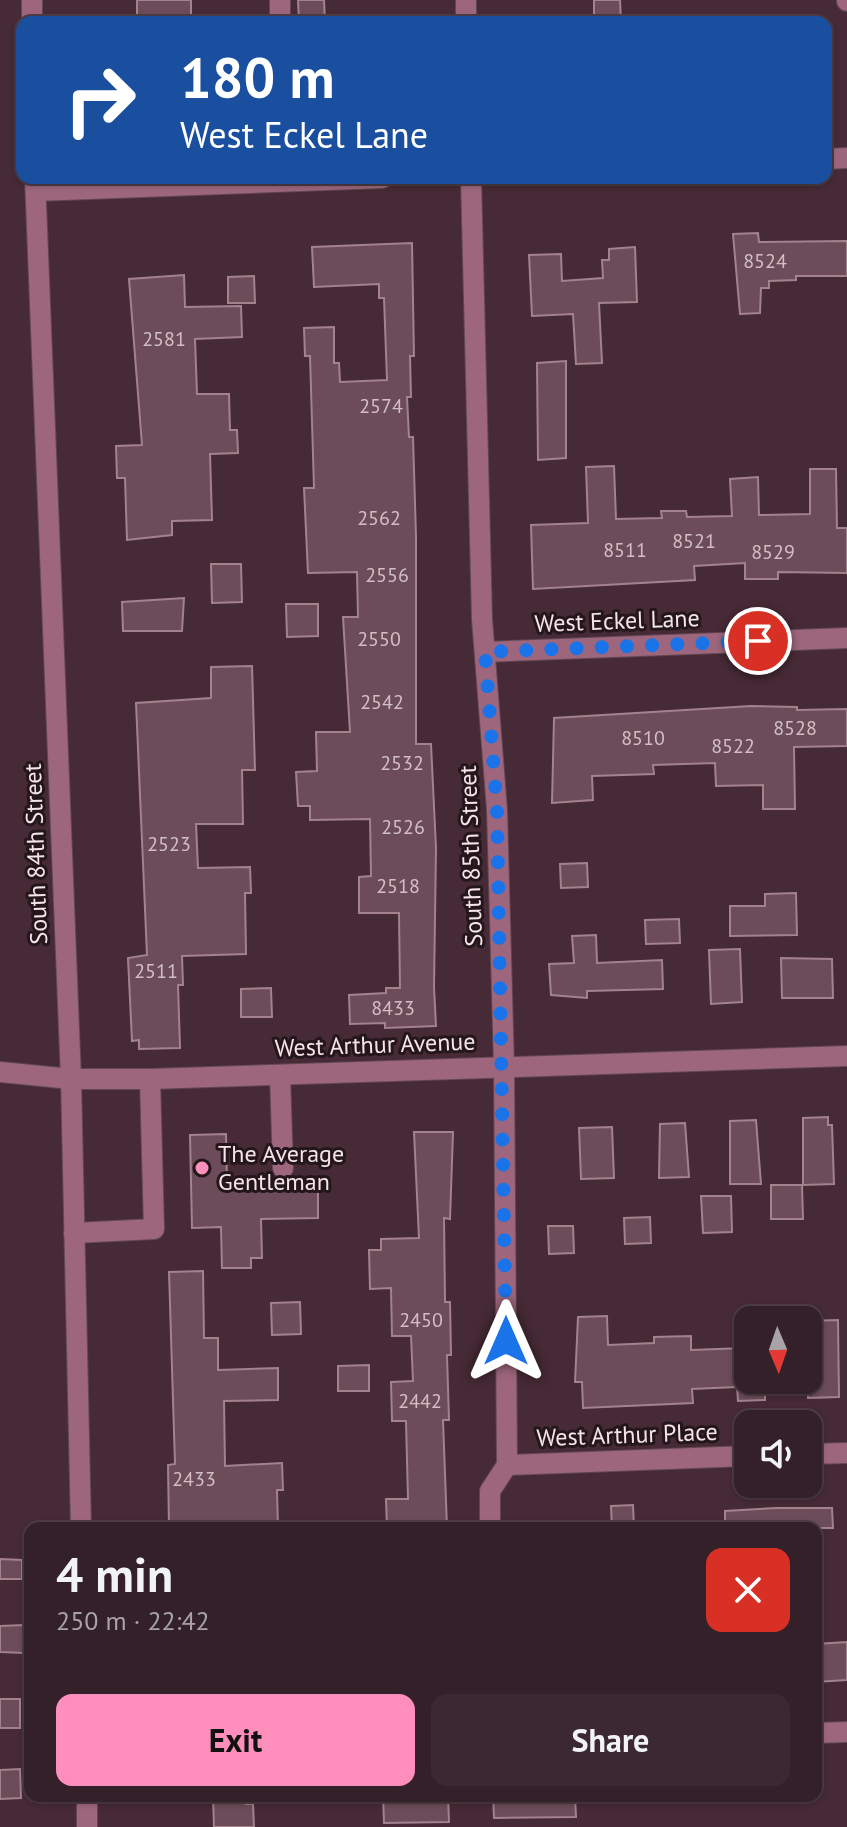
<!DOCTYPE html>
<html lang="en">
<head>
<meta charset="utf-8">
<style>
	body { margin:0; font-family:"PT Sans",sans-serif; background:#3c2830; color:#f1f3f6; height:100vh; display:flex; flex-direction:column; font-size:30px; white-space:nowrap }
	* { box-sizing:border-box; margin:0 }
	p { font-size:26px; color:#a9a3a8 }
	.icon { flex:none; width:44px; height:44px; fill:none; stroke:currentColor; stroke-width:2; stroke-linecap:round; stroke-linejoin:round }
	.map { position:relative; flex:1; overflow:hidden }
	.sheet { position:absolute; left:24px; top:1522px; width:798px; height:280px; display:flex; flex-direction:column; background:#342028; border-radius:16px; box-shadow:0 2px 6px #0004,0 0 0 2px #4e3e45 }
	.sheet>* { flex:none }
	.guide { position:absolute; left:16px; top:16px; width:816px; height:168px; border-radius:16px; box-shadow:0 2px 6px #0004,0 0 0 2px #4e3e45; background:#1a4fa0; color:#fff; overflow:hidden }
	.needle { width:52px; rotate:178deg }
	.tools { position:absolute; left:734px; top:1306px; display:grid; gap:16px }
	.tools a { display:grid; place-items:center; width:88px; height:88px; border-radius:16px; background:#342028; box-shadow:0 2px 6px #0004,0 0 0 2px #4e3e45; font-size:40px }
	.pin { position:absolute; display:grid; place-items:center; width:68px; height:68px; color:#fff; margin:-34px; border:4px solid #fff; border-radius:50%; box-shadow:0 2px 8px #0007 }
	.me { position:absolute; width:88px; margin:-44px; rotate:0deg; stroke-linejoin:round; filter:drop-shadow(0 0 6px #0008) }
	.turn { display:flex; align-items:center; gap:28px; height:168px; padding:0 32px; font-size:36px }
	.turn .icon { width:104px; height:104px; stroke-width:2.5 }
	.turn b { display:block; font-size:56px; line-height:68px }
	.round { display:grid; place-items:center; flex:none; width:84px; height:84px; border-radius:16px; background:#3c2830 }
	.headline { display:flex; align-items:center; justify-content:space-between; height:136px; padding:0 32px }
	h1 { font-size:48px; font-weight:700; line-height:60px }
	.cta { display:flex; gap:16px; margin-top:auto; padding:16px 32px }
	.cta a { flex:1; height:92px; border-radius:16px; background:#fe8ebc; color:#111; font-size:32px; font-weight:700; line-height:92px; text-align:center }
	.cta a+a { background:#3c2830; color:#f1f3f6 }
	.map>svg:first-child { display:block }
</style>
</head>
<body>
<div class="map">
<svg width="847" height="1827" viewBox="0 0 847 1827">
	<rect width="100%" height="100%" fill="#462a35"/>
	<g fill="#6b4c58" stroke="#a3828e" stroke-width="2">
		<rect x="137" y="0" width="54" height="22"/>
		<path d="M 298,0 L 324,0 L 325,22 L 299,22 Z"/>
		<path d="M 594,0 L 620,0 L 621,22 L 594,22 Z"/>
		<path d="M 758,233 L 759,242 L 847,241 L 847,276 L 796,276 L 796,280 L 769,281 L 769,288 L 761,288 L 760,313 L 740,314 L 733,234 Z"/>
		<path d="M 412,243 L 414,356 L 410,356 L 411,397 L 407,397 L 409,437 L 413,437 L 416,536 L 416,744 L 431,744 L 436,848 L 434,987 L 436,1026 L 385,1028 L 385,1023 L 350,1024 L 349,995 L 386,993 L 386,988 L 400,988 L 399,913 L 359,913 L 359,877 L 371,876 L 370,819 L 310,820 L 310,806 L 298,806 L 296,772 L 317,771 L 316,732 L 350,732 L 343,617 L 358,617 L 357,572 L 308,573 L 304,488 L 314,488 L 310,356 L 305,356 L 304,328 L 334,327 L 334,363 L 339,363 L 340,382 L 387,380 L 384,298 L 379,298 L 379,284 L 314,287 L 312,247 Z"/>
		<path d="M 635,247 L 637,302 L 599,303 L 602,363 L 576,364 L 573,314 L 532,316 L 529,255 L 561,254 L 562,281 L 603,278 L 602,260 L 609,260 L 609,249 Z"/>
		<path d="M 184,275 L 185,307 L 241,306 L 242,337 L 195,339 L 197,394 L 229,394 L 230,430 L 237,430 L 238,453 L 210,454 L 212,520 L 172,521 L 172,535 L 127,540 L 125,478 L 117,478 L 116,446 L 142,445 L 129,279 Z"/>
		<path d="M 254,276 L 255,303 L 228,303 L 228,277 Z"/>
		<path d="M 566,361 L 566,458 L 538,460 L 537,363 Z"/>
		<path d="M 614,466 L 616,519 L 662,518 L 661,511 L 686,511 L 687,517 L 732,516 L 730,479 L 758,477 L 759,515 L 810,514 L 810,469 L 836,469 L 837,528 L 847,528 L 847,573 L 778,572 L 778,579 L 745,579 L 745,563 L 694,566 L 695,580 L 533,589 L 531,525 L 588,523 L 586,467 Z"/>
		<path d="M 211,564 L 241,564 L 242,602 L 212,603 Z"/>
		<path d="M 184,598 L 182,631 L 123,631 L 122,602 Z"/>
		<path d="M 286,604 L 318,604 L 318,636 L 287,637 Z"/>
		<path d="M 252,666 L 255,770 L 242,770 L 243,824 L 196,824 L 198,868 L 250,867 L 251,893 L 245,893 L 246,954 L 182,956 L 183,985 L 178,985 L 180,1048 L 139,1049 L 139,1040 L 132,1041 L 128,958 L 147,955 L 136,703 L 211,698 L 211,667 Z"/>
		<path d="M 751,706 L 797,707 L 797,710 L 847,709 L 847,746 L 794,747 L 795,809 L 763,809 L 763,785 L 716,786 L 715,763 L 653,765 L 654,774 L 592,776 L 593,800 L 552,803 L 554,718 Z"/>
		<path d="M 587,863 L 588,887 L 561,888 L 560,864 Z"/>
		<path d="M 796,893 L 797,935 L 730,936 L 730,906 L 765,906 L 765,894 Z"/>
		<path d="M 679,919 L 680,943 L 646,944 L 645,920 Z"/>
		<path d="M 596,935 L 597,963 L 662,960 L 663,989 L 587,991 L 587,998 L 551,995 L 549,964 L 574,963 L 572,936 Z"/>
		<path d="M 740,949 L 742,1002 L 711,1004 L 709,950 Z"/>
		<path d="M 781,958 L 832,959 L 833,998 L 782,998 Z"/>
		<path d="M 271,988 L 272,1017 L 241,1017 L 241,989 Z"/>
		<path d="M 828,1117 L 828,1125 L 832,1125 L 834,1184 L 803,1185 L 803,1118 Z"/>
		<path d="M 756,1120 L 761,1184 L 730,1184 L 730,1121 Z"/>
		<path d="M 685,1123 L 689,1177 L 659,1178 L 660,1124 Z"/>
		<path d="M 612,1127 L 614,1178 L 581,1179 L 579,1128 Z"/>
		<path d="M 414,1132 L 453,1132 L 450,1219 L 444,1218 L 445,1302 L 450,1302 L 451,1355 L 447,1355 L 449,1420 L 443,1420 L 447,1528 L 387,1528 L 386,1499 L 408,1499 L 406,1421 L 392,1421 L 391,1382 L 413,1381 L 411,1336 L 392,1336 L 391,1288 L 370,1289 L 369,1250 L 381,1250 L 381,1239 L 419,1238 Z"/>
		<path d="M 226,1134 L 227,1181 L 318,1179 L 318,1218 L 261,1219 L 262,1258 L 251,1258 L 251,1268 L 222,1268 L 221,1227 L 192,1228 L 190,1135 Z"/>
		<path d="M 771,1185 L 802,1185 L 803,1219 L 771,1219 Z"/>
		<path d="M 701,1196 L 731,1196 L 732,1232 L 703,1233 Z"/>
		<path d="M 650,1217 L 651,1243 L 625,1244 L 624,1218 Z"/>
		<path d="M 548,1226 L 573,1226 L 574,1253 L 549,1254 Z"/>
		<path d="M 203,1271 L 204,1338 L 218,1338 L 218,1370 L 278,1368 L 278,1400 L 224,1401 L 225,1466 L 282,1463 L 283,1490 L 277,1490 L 278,1528 L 169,1528 L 168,1465 L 175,1464 L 169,1272 Z"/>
		<path d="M 300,1302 L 301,1334 L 272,1335 L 271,1303 Z"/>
		<path d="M 607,1316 L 608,1345 L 654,1343 L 654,1337 L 691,1336 L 691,1350 L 745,1348 L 748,1380 L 765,1380 L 765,1400 L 738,1401 L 737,1387 L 692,1389 L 693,1403 L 583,1408 L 582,1382 L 575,1382 L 578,1317 Z"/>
		<path d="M 838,1320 L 839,1397 L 808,1398 L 808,1321 Z"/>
		<path d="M 369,1365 L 369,1391 L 338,1391 L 338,1366 Z"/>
		<path d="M 633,1505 L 634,1528 L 612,1528 L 611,1506 Z"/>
		<path d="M 777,1508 L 832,1508 L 833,1528 L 725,1528 L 725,1511 Z"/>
		<path d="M 0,1559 L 22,1560 L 22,1579 L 0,1579 Z"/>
		<path d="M 24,1625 L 25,1653 L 0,1652 L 0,1626 Z"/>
		<path d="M 847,1642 L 847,1680 L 816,1682 L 816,1644 Z"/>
		<rect x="0" y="1699" width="20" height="29"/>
		<path d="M 20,1769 L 21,1798 L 0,1799 L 0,1770 Z"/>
		<path d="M 213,1796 L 245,1796 L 246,1804 L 253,1804 L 254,1827 L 214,1827 Z"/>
		<path d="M 383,1796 L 448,1796 L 449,1822 L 384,1823 Z"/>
		<path d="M 493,1796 L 575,1796 L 576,1817 L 494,1818 Z"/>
	</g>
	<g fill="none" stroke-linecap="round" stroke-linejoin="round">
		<g stroke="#624852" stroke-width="22">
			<g id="minor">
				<path d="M 32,0 L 32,22"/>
				<path d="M 280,0 L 280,22"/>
				<path d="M 466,0 L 466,22"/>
				<path d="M 847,0 L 847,1"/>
				<path d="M 826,159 L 847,158"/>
				<path d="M 35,178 L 71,1079 L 81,1528"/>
				<path d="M 471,178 L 482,619 L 497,810 L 504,1067 L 507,1465 L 490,1491 L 490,1528"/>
				<path d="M 36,191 L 382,178"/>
				<path d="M 485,652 L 847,638"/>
				<path d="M 0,1072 L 71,1079 L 150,1079 L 847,1056"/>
				<path d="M 280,1075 L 283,1168"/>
				<path d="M 74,1233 L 154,1229 L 150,1079"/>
				<path d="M 808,1454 L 847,1453"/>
				<path d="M 507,1465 L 748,1456"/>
				<path d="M 816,1733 L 847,1732"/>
				<path d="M 87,1796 L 87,1827"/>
			</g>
		</g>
		<use href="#minor" stroke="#9e667c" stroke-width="20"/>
	</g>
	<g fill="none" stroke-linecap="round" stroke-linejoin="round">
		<path stroke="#1a73e8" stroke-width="14" stroke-dasharray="0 25.2" d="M 506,1341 L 497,810 L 485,652 L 758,641"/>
	</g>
	<circle fill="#fe8ebc" stroke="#24171c" stroke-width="3" cx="202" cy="1168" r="8"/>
	<g text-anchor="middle" stroke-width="6" stroke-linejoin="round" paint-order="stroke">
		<g font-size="20" fill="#d3bec6">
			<text x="765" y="268">8524</text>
			<text x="164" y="346">2581</text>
			<text x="381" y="413">2574</text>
			<text x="379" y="525">2562</text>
			<text x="694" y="548">8521</text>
			<text x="625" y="557">8511</text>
			<text x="773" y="559">8529</text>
			<text x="387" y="582">2556</text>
			<text x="379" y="646">2550</text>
			<text x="382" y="709">2542</text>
			<text x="795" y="735">8528</text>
			<text x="643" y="745">8510</text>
			<text x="733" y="753">8522</text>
			<text x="402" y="770">2532</text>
			<text x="403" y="834">2526</text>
			<text x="169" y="851">2523</text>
			<text x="398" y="893">2518</text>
			<text x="156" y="978">2511</text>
			<text x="393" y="1015">8433</text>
			<text x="421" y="1327">2450</text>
			<text x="420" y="1408">2442</text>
			<text x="194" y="1486">2433</text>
		</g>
		<g font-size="24" fill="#f6e4ea" stroke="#24171c">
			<text transform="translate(617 621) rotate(-2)" y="8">West Eckel Lane</text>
			<text transform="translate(36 854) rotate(-92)" y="8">South 84th Street</text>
			<text transform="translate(471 856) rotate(-92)" y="8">South 85th Street</text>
			<text transform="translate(375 1045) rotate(-2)" y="8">West Arthur Avenue</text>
			<text transform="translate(627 1435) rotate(-2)" y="8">West Arthur Place</text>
		</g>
		<g font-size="24" fill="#f6e4ea" stroke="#24171c" text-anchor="start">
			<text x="218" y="1162">The Average<tspan x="218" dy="28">Gentleman</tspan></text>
		</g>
	</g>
</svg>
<div class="tools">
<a><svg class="needle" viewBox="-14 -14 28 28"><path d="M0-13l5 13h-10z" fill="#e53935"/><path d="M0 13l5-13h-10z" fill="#a9a3a8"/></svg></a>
<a><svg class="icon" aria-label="sound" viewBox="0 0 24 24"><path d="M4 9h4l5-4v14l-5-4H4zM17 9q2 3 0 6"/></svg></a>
</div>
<div class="pin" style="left:758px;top:641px;background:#d93025"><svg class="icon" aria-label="arrive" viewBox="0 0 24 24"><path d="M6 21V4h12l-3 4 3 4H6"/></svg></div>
<svg class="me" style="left:506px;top:1341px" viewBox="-20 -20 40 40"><path d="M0-17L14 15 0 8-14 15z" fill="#1a73e8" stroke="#fff" stroke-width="4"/></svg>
<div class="guide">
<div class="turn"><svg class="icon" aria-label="right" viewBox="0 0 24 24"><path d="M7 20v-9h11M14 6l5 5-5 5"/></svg><div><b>180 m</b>West Eckel Lane</div></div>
</div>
<section class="sheet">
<div class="headline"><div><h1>4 min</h1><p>250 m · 22:42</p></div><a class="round" style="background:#d93025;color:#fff"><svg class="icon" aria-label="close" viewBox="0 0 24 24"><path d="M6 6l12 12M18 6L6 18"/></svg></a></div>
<div class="cta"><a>Exit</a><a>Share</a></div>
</section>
</div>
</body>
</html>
